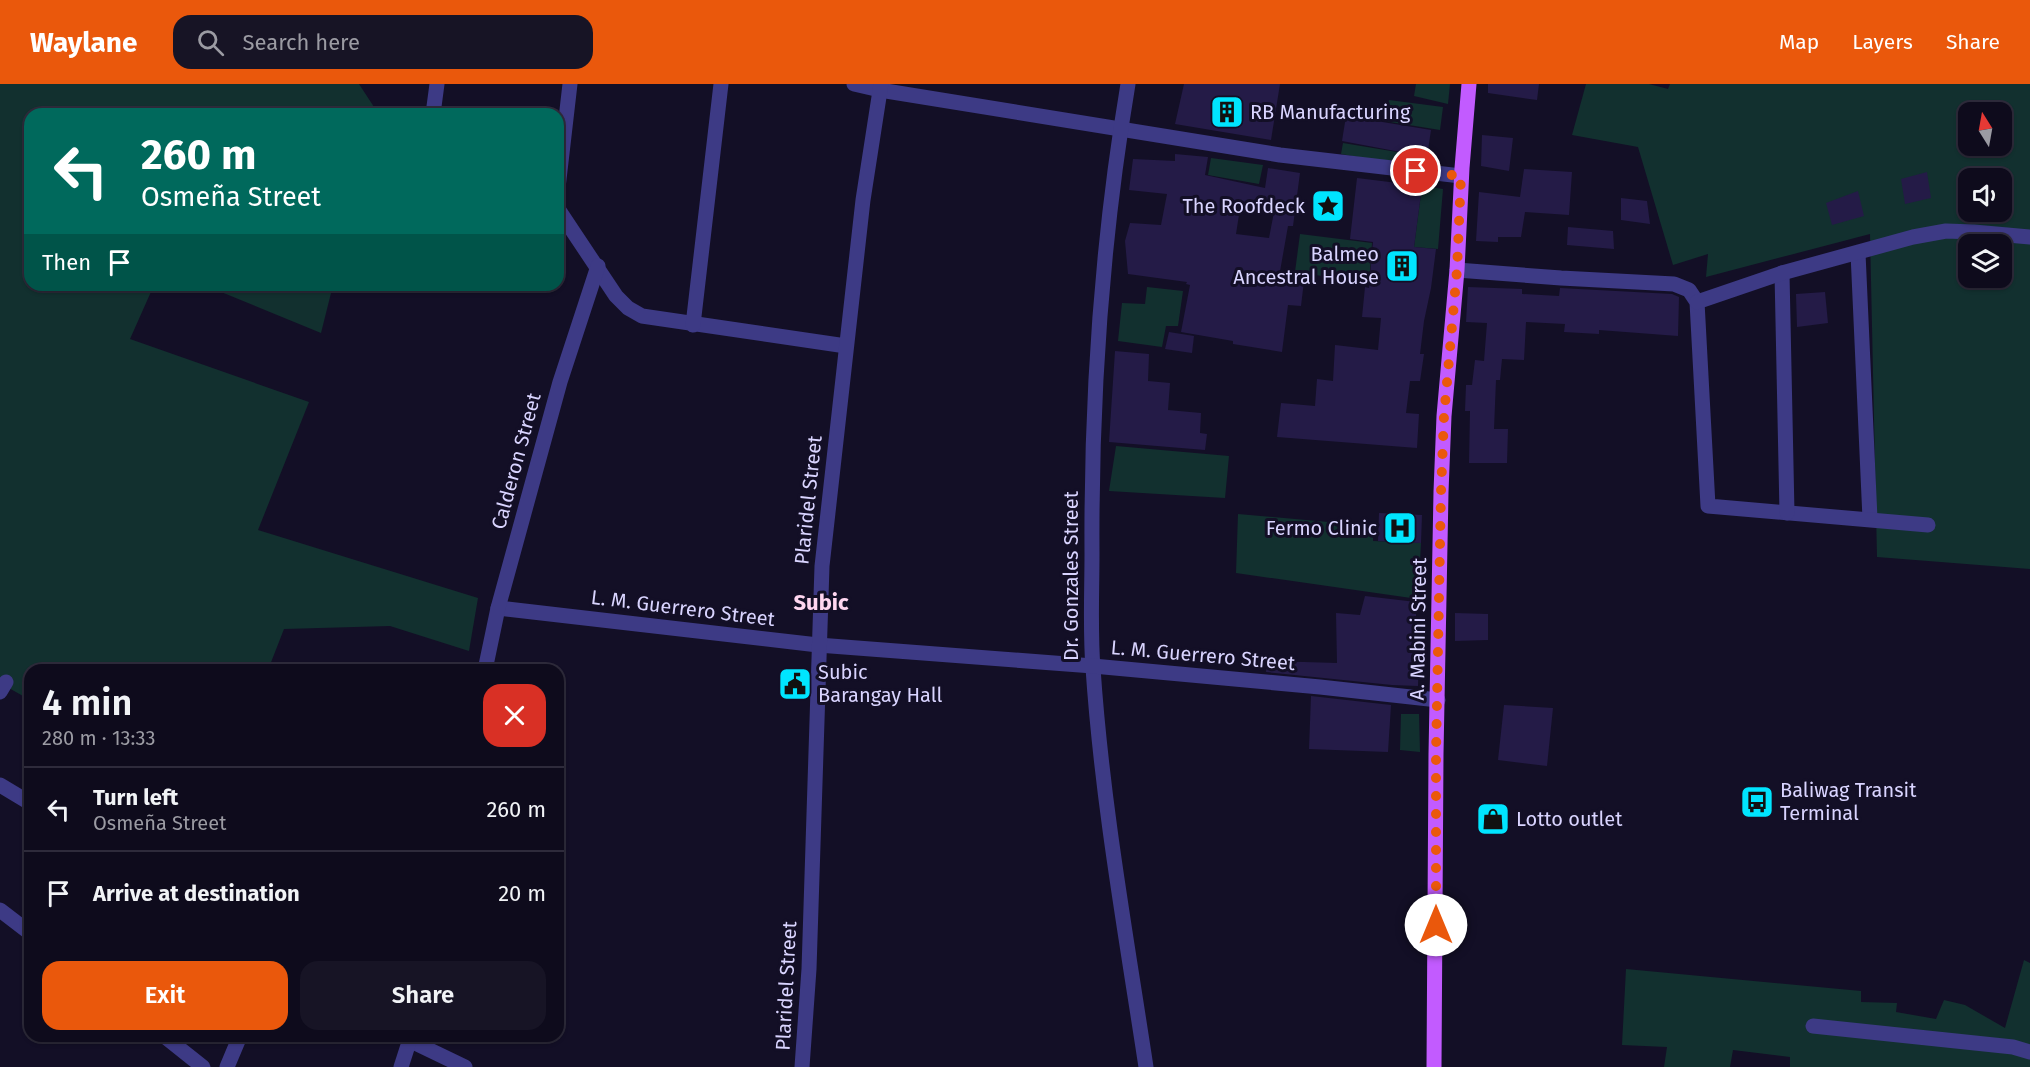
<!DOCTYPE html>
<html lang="en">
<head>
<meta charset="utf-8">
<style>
	body { margin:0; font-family:"Fira Sans",sans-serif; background:#171425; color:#f1f3f6; height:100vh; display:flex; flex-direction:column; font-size:22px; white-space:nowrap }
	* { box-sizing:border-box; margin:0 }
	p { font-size:20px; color:#9b9ba3 }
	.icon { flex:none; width:33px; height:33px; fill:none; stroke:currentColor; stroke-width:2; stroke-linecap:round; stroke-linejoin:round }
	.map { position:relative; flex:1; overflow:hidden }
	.sheet { position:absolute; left:24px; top:580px; width:540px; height:378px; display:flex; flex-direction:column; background:#0e0b1c; border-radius:18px; box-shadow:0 2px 4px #0004,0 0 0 2px #2e2b3b }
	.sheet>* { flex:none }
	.guide { position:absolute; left:24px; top:24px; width:540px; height:183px; border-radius:18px; box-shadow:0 2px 4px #0004,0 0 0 2px #2e2b3b; background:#00695c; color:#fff; overflow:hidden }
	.needle { width:39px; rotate:349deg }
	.tools { position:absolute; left:1958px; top:18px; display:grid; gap:12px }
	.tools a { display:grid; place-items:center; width:54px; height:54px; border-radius:12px; background:#0e0b1c; box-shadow:0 2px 4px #0004,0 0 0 2px #2e2b3b; font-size:30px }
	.pin { position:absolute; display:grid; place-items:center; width:51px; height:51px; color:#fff; margin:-26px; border:3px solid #fff; border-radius:50%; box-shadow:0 2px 6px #0007 }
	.me { position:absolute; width:66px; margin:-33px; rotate:0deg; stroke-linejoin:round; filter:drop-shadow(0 0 4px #0008) }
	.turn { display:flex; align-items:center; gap:21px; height:126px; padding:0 18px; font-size:27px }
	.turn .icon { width:78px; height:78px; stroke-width:2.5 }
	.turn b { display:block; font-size:42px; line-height:51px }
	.then { display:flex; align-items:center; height:57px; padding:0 18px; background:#0003; gap:12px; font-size:22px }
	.round { display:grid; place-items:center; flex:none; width:63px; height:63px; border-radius:18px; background:#171425 }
	.summary { display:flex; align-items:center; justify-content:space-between; height:102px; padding:0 18px }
	h1 { font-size:36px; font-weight:600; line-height:45px }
	.button { display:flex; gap:12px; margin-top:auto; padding:12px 18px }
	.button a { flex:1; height:69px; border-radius:18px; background:#ea580c; color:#fff; font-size:24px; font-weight:600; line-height:69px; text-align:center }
	.button a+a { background:#171425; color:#f1f3f6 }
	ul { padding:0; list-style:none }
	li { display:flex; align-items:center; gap:18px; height:84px; padding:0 18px; border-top:2px solid #2e2b3b }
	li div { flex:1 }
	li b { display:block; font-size:22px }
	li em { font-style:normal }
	header { display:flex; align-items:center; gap:36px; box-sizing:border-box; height:84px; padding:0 30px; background:#ea580c; color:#fff }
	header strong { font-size:28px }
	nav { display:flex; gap:33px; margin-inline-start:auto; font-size:21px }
	.search { width:420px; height:54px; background:#171425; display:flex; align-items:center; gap:15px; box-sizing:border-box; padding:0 21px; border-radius:18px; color:#9b9ba3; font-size:22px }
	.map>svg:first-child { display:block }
</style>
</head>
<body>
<header>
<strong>Waylane</strong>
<div class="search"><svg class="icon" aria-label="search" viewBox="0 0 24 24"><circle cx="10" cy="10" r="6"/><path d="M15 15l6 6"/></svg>Search here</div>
<nav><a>Map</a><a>Layers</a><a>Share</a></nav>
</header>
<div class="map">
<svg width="2030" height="983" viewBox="0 0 2030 983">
	<rect width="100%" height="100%" fill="#130f26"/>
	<g fill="#12302f" fill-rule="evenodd">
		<path d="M 0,0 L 359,0 L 376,26 L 375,30 L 30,30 L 30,201 L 154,201 L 130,255 L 309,318 L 258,446 L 478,514 L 469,567 L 390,542 L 284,545 L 268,586 L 30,586 L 30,616 L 0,599 Z"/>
		<path d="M 1416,0 L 1450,0 L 1448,20 L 1414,12 Z"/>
		<path d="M 1586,0 L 1649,0 L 1668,5 L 1670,0 L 2030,0 L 2030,485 L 1877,473 L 1870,150 L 1706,193 L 1708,170 L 1673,181 L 1638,63 L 1572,51 ZM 1968,28 L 2001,28 L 2001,62 L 1968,62 ZM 1968,94 L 2001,94 L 2001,128 L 1968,128 ZM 1968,160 L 2001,160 L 2001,194 L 1968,194 Z"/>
		<path d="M 1389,16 L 1443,23 L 1440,46 L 1384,37 Z"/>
		<path d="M 1343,59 L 1439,75 L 1438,87 L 1341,70 Z"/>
		<path d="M 1211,74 L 1263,81 L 1259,100 L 1208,91 Z"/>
		<path d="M 1422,102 L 1443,105 L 1438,165 L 1414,163 Z"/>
		<path d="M 1300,150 L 1372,159 L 1369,199 L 1295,188 Z"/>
		<path d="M 204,201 L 333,201 L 321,249 Z"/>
		<path d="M 1147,203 L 1183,207 L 1178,242 L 1166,242 L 1162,263 L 1118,257 L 1122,219 L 1145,220 Z"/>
		<path d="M 1116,362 L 1229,372 L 1225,414 L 1109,407 Z"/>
		<path d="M 1238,430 L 1373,442 L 1373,457 L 1421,459 L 1418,515 L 1236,489 Z"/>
		<path d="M 1401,630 L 1419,630 L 1420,668 L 1400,666 Z"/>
		<path d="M 2024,876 L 2030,879 L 2030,983 L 1790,983 L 1790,973 L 1733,966 L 1730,983 L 1664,983 L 1667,963 L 1622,961 L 1626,885 L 1861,907 L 1861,918 L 1897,919 L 1896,928 L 1936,935 L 1944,916 L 1965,921 L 2005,944 Z"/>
	</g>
	<g fill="#241b47" fill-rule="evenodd">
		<path d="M 1184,0 L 1280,0 L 1271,56 L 1175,40 Z"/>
		<path d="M 1488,0 L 1539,0 L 1537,16 L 1488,9 Z"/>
		<path d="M 1346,32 L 1431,46 L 1427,73 L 1342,57 Z"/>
		<path d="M 1482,51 L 1513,54 L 1509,87 L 1481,82 Z"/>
		<path d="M 1175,70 L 1208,73 L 1205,91 L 1265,104 L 1268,84 L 1300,89 L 1293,142 L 1288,142 L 1279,193 L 1304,197 L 1301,222 L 1288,221 L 1282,268 L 1233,260 L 1233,257 L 1181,248 L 1190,201 L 1186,200 L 1187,198 L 1128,190 L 1125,157 L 1130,139 L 1161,141 L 1167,110 L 1129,106 L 1133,75 L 1175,77 ZM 1241,118 L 1275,123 L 1269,154 L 1236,150 Z"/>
		<path d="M 1524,85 L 1572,88 L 1569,131 L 1525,128 L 1521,153 L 1498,153 L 1498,158 L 1476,157 L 1479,108 L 1520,113 Z"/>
		<path d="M 1927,88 L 1931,114 L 1905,120 L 1901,95 Z"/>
		<path d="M 1357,94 L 1422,102 L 1414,163 L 1436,165 L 1431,204 L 1424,237 L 1420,270 L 1424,270 L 1420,297 L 1410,297 L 1406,329 L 1419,330 L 1417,364 L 1277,353 L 1281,319 L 1315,322 L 1317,295 L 1333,297 L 1335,261 L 1378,266 L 1381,234 L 1362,233 L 1365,203 L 1369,204 L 1373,158 L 1350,155 Z"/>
		<path d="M 1858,107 L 1864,132 L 1832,141 L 1826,119 Z"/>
		<path d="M 1621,114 L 1647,117 L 1650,140 L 1621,136 Z"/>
		<path d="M 1568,143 L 1613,147 L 1614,165 L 1567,161 Z"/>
		<path d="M 1468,203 L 1522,205 L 1522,210 L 1559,212 L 1560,204 L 1672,210 L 1679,213 L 1678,252 L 1599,246 L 1599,250 L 1564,248 L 1565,240 L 1526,238 L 1524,276 L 1502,275 L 1500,296 L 1496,296 L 1494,345 L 1508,345 L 1507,379 L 1469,379 L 1470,327 L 1465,327 L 1466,301 L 1472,301 L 1475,276 L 1484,277 L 1487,239 L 1466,238 Z"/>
		<path d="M 1825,208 L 1828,239 L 1797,243 L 1796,210 Z"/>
		<path d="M 1169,248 L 1194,252 L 1192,269 L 1165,265 Z"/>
		<path d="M 1115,267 L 1149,270 L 1148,297 L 1170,299 L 1168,326 L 1201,329 L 1200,349 L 1207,350 L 1205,366 L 1109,358 Z"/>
		<path d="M 1379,429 L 1422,431 L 1421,459 L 1378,457 Z"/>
		<path d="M 1365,512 L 1416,518 L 1416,569 L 1419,569 L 1418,602 L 1392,601 L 1266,588 L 1267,577 L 1337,579 L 1336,529 L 1360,531 Z"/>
		<path d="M 1455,529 L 1488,530 L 1488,556 L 1455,557 Z"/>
		<path d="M 1311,612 L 1391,621 L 1388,668 L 1309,665 Z"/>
		<path d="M 1504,621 L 1553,624 L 1547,682 L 1498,676 Z"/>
	</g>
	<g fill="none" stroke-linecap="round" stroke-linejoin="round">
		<g stroke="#3d3a85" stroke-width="15">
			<path d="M 854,0 L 880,6 L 1280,71 L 1461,92"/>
			<path d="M 1128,0 C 1102,155 1091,313 1092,470 C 1092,508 1090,546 1093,584 C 1102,718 1126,851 1146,983"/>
			<path d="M 433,30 L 437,0"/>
			<path d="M 558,104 L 570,0"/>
			<path d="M 558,125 L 616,212 L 628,224 L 642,232 L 846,262"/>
			<path d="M 1858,169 L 1870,435"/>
			<path d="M 1457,186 L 1561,194 L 1674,200 L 1689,206 L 1697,218 L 1708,422 L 1928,441"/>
			<path d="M 1782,189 L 1787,429"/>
			<path d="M 1697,218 L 1782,189 L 1913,153 L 1946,147 L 1974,148 L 2030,153"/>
			<path d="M 693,241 L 721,0"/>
			<path d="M 498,524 L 818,561 L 1093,582 L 1320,603 L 1438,616"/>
			<path d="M 485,586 L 498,524 L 560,298 L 598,182"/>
			<path d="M 0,608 L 6,598"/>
			<path d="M 0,701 L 30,719"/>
			<path d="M 0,826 L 30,849"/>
			<path d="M 1813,942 L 2013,963 L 2030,968"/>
			<path d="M 164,952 L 203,983"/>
			<path d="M 411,957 L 465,983"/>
			<path d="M 227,983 L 240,952"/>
			<path d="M 401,983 L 411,952"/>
			<path d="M 802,983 L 809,885 L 822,482 L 863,116 L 881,0"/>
		</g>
		<path stroke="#c25bff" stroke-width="15" d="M 1434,983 L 1436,670 L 1441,408 L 1444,332 L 1457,186 L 1462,84 L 1469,0"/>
	</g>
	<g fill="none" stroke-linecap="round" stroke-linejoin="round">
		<path stroke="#ea580c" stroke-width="10" stroke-dasharray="0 18" d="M 1416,87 L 1461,92 L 1457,186 L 1444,332 L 1441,408 L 1436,670 L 1436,841"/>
	</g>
	<defs>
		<g id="building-square" transform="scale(1.725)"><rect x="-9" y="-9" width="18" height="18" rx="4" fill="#00e5ff" stroke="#130f26"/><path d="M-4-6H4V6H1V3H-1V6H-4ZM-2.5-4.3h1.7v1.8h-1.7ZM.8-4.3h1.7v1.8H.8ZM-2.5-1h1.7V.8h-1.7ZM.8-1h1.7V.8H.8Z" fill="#111"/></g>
		<g id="sight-square" transform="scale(1.725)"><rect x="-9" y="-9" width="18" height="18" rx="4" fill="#00e5ff" stroke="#130f26"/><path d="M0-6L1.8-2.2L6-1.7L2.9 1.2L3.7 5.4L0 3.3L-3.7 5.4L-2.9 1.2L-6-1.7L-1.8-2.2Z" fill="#111"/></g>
		<g id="hospital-square" transform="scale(1.725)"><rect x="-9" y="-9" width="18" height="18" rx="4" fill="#00e5ff" stroke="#130f26"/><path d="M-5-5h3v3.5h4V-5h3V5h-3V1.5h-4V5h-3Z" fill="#111"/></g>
		<g id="civic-square" transform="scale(1.725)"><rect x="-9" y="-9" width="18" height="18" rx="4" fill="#00e5ff" stroke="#130f26"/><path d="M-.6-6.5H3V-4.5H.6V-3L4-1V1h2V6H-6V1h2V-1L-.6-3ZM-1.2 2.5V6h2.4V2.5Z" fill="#111"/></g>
		<g id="bus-square" transform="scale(1.725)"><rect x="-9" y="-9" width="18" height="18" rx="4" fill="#00e5ff" stroke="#130f26"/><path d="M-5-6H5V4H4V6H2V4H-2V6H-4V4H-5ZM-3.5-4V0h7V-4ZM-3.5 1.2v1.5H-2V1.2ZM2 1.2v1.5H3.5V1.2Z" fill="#111"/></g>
		<g id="shop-square" transform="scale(1.725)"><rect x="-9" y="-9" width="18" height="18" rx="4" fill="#00e5ff" stroke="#130f26"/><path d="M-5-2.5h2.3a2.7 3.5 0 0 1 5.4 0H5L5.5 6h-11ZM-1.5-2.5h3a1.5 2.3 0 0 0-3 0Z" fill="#111"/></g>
	</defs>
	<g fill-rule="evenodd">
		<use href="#building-square" x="1227" y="28"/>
		<use href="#sight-square" x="1328" y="122"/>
		<use href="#building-square" x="1402" y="182"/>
		<use href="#hospital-square" x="1400" y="444"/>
		<use href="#civic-square" x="795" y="600"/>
		<use href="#bus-square" x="1757" y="718"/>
		<use href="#shop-square" x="1493" y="735"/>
	</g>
	<g text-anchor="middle" stroke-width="6" stroke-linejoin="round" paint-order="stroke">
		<g font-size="20" fill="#d9d4ff" stroke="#130f26" text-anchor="start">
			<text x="1250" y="35">RB Manufacturing</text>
			<text x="1305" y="129" text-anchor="end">The Roofdeck</text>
			<text x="1379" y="177" text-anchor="end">Balmeo<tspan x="1379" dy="23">Ancestral House</tspan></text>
			<text x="1377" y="451" text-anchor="end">Fermo Clinic</text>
			<text x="818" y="595">Subic<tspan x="818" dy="23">Barangay Hall</tspan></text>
			<text x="1780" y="713">Baliwag Transit<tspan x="1780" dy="23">Terminal</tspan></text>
			<text x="1516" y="742">Lotto outlet</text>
		</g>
		<g font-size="20" fill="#d9d4ff" stroke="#130f26">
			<text transform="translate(516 377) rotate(-75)" y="7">Calderon Street</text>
			<text transform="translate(808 416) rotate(-84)" y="7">Plaridel Street</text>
			<text transform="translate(1071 492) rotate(-90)" y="7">Dr. Gonzales Street</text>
			<text transform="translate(683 524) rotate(7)" y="7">L. M. Guerrero Street</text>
			<text transform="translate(1418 545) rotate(-89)" y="7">A. Mabini Street</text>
			<text transform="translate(1203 571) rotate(5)" y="7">L. M. Guerrero Street</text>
			<text transform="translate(786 902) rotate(-87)" y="7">Plaridel Street</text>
		</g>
		<g font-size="22" font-weight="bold" fill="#ffd6f0" stroke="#130f26">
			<text x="821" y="526">Subic</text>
		</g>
	</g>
</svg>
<div class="tools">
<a><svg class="needle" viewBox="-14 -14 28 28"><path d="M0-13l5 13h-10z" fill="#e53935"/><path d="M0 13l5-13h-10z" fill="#9b9ba3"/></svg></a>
<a><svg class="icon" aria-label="sound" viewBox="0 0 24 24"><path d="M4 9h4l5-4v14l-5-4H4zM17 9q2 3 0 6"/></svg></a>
<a><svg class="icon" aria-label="layers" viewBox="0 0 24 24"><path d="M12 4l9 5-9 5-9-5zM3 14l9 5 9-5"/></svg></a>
</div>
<div class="pin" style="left:1416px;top:87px;background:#d93025"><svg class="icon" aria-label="arrive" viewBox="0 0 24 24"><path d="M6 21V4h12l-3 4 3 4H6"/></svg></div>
<svg class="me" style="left:1436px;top:841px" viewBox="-20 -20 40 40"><circle r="19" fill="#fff"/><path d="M0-13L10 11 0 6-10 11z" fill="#ea580c"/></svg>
<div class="guide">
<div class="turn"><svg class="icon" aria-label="left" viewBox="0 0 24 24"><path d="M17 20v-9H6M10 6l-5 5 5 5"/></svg><div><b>260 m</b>Osmeña Street</div></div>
<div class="then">Then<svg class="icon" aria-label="arrive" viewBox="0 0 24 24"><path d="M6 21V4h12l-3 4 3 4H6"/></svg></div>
</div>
<section class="sheet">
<div class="summary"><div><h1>4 min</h1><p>280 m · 13:33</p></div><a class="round" style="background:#d93025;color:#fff"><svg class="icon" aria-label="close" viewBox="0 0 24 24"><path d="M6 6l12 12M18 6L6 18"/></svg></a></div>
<ul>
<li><svg class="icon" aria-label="left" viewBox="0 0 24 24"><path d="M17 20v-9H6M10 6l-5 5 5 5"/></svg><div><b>Turn left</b><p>Osmeña Street</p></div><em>260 m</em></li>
<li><svg class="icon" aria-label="arrive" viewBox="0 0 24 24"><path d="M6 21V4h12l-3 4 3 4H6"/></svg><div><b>Arrive at destination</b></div><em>20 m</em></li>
</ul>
<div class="button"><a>Exit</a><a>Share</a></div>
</section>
</div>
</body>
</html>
